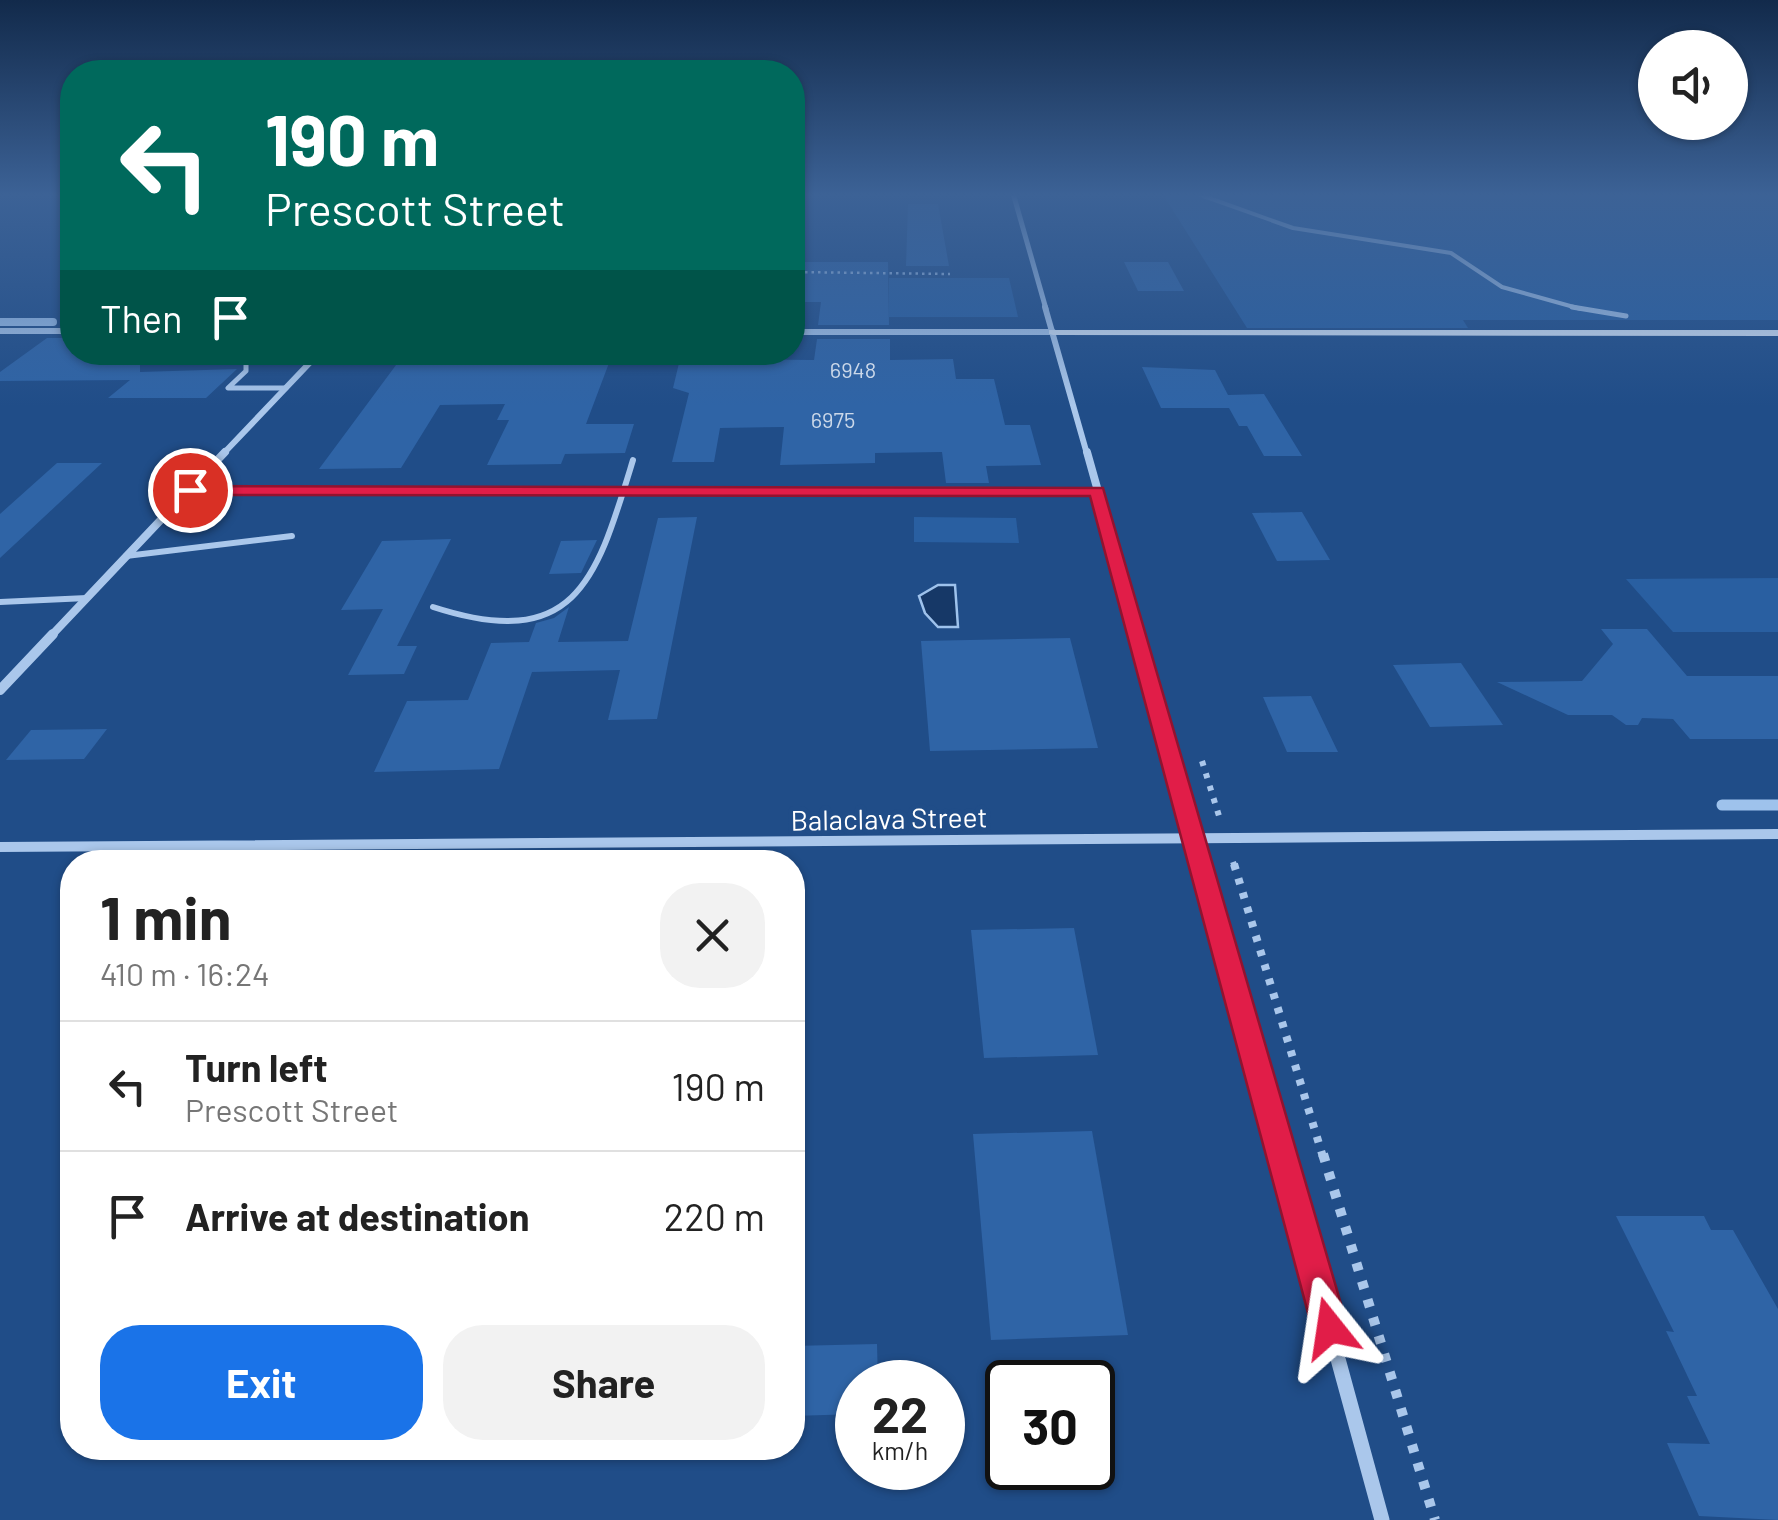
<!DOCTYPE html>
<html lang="en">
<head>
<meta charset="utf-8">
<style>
	body { margin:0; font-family:Barlow,sans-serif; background:#f2f2f2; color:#222; height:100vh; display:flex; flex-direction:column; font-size:38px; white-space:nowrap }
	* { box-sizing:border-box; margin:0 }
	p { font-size:32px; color:#767676 }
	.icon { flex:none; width:55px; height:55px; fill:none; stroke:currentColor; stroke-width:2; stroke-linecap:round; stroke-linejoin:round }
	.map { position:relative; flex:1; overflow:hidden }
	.details { position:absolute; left:60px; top:850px; width:745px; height:610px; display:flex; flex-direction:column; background:#fff; border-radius:40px; box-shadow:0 2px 8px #0004 }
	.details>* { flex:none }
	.top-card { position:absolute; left:60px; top:60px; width:745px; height:305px; border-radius:40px; box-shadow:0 2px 8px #0004; background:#00695c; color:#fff; overflow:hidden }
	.buttons { position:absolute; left:1638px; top:30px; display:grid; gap:20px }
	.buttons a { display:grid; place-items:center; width:110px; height:110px; border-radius:50%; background:#fff; box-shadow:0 2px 8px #0004; font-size:50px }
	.speed { position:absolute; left:835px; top:1360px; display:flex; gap:20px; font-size:50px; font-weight:700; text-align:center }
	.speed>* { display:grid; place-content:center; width:130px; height:130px; border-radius:50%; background:#fff; box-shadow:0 2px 8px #0004; line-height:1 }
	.speed small { font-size:25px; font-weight:400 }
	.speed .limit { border:5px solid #111; border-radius:15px; background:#fff; color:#111 }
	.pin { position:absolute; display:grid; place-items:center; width:85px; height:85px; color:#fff; margin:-42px; border:5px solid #fff; border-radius:50%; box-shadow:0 2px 10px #0007 }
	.me { position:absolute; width:110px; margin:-55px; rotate:345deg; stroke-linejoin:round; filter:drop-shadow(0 0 8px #0008) }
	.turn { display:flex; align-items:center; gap:35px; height:210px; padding:0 40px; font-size:45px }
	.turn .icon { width:130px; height:130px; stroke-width:2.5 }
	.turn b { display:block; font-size:70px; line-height:85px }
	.then { display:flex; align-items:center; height:95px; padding:0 40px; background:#0003; gap:20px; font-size:38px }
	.round { display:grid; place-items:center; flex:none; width:105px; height:105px; border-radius:40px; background:#f2f2f2 }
	.overview { display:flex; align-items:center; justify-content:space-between; height:170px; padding:0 40px }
	h1 { font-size:60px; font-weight:700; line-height:75px }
	.primary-button { display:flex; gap:20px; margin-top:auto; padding:20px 40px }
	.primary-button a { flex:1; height:115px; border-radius:40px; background:#1a73e8; color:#fff; font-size:40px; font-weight:700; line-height:115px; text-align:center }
	.primary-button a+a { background:#f2f2f2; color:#222 }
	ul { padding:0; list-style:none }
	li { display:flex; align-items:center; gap:30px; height:130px; padding:0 40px; border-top:2px solid #e0e0e0 }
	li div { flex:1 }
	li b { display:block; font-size:38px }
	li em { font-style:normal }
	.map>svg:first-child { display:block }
</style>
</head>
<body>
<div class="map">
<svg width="1778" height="1520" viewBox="0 0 1778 1520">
	<rect width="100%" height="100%" fill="#204d88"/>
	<g fill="#295fa1">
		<path d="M 1162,193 L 1778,193 L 1778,320 L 1463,320 L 1468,328 L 1247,328 Z"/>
		<path d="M 889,278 L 1009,278 L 1018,317 L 889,317 Z"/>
		<path d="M 914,517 L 1016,518 L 1019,543 L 914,542 Z"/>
		<path d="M 1778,578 L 1778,632 L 1673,632 L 1626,579 Z"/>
	</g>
	<path fill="#163867" stroke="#9ec2ec" stroke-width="2.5" d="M 938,585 L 955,585 L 958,627 L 938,627 L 925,613 L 919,596 Z"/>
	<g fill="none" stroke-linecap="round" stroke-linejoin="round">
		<path stroke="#9ec2ec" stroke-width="8" d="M 0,322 L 53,322"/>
		<path stroke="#9ec2ec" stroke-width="11" d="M 1722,805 L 1778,805"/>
	</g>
	<g fill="#2f64a6">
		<path d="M 908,204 L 938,204 L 949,266 L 906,266 Z"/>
		<path d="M 792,262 L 888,262 L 889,325 L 818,325 L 821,302 L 792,302 Z"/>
		<path d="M 1124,262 L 1168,262 L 1184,291 L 1138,291 Z"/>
		<path d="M 47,338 L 72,338 L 72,352 L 140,352 L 140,372 L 237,369 L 206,398 L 108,398 L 130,380 L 0,381 L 0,372 Z"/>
		<path d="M 817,339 L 890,339 L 890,360 L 953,359 L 956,379 L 994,379 L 1005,425 L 1030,425 L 1041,465 L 986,466 L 989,483 L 946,483 L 942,452 L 875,453 L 875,463 L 780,465 L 784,427 L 720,428 L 714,462 L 672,462 L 689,393 L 673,388 L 680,359 L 814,360 Z"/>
		<path d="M 478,358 L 474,365 L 609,363 L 586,424 L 634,424 L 625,453 L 565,454 L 561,464 L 487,465 L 509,420 L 497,420 L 505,404 L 440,405 L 401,468 L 319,469 L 399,361 Z"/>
		<path d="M 1142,367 L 1215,370 L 1228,395 L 1264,394 L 1302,456 L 1264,456 L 1247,426 L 1239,426 L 1229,408 L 1161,408 Z"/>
		<path d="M 57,463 L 102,463 L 0,558 L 0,514 Z"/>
		<path d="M 1302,512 L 1330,560 L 1277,561 L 1252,513 Z"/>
		<path d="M 697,517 L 657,719 L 608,720 L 620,670 L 532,672 L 499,769 L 374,772 L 407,701 L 468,700 L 491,643 L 529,642 L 536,623 L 554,618 L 569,607 L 558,642 L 628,641 L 658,518 Z"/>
		<path d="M 451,539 L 397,646 L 417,646 L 404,674 L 348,675 L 383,609 L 341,610 L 382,541 Z"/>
		<path d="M 597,540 L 581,573 L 549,574 L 561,541 Z"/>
		<path d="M 1601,629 L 1647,629 L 1687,676 L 1778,676 L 1778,739 L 1690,739 L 1673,719 L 1642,718 L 1638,725 L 1626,725 L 1612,715 L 1568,715 L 1497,682 L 1582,681 L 1613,644 Z"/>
		<path d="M 1070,638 L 1098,748 L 930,751 L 921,641 Z"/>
		<path d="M 1461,663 L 1503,725 L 1430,727 L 1393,665 Z"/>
		<path d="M 1311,696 L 1338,752 L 1287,752 L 1263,697 Z"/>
		<path d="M 107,729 L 84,759 L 6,760 L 31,730 Z"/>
		<path d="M 1074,928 L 1098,1055 L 984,1058 L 971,930 Z"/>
		<path d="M 1092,1131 L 1128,1335 L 991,1340 L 973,1134 Z"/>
		<path d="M 1616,1216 L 1704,1216 L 1711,1230 L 1733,1230 L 1778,1309 L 1778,1520 L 1699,1516 L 1667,1443 L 1710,1444 L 1687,1396 L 1697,1396 L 1666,1331 L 1674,1332 Z"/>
		<path d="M 877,1344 L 878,1382 L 858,1382 L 858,1414 L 792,1416 L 792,1346 Z"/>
	</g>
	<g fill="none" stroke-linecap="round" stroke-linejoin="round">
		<path stroke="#aac7eb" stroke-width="2.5" stroke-dasharray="2.5 4" stroke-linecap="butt" d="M 792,272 L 950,274"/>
		<g stroke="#aac7eb" stroke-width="6" stroke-dasharray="5 8" stroke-linecap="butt">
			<path d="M 1202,761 L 1219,816"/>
			<path d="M 1233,862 L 1235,867"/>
		</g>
		<path stroke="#aac7eb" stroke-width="8" stroke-dasharray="6 9" stroke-linecap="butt" d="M 1234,864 L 1323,1157"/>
		<path stroke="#aac7eb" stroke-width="10" stroke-dasharray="8 11" stroke-linecap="butt" d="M 1323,1154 L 1435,1520"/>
		<g stroke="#aac7eb" stroke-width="4">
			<path d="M 1195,193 L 1293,228 L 1451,253 L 1502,287 L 1581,309"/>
			<path d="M 1486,193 L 1490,194"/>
		</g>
		<g stroke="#aac7eb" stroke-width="5">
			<path d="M 1572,307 L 1626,316"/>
			<path d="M 152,358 L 246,361 L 246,371 L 228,388 L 286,388"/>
		</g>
		<g stroke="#aac7eb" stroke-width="6">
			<path d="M 126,556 L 292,536"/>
			<path d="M 0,602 L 87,598"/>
			<path d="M 433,607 C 578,654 597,577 633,460"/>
		</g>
		<path stroke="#aac7eb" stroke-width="5" d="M 1013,193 L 1046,309"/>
		<g stroke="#aac7eb" stroke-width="6">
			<path d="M 1045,307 L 1087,454"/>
			<path d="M 0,331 L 72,331"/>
			<path d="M 792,332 L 1053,332"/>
			<path d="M 223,454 L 320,352"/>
		</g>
		<g stroke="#aac7eb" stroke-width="8">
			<path d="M 1087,452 L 1139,637"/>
			<path d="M 190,490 L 1097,491"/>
			<path d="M 50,637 L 225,452"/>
		</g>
		<g stroke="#aac7eb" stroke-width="10">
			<path d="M 1138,634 L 1204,867"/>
			<path d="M 0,690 L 53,634"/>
			<path d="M 0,847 L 1778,834"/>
		</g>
		<path stroke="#aac7eb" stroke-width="12" d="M 1204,864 L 1283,1157"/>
		<path stroke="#aac7eb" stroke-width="15" d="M 1282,1154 L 1382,1520"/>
		<path fill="#d6e5f8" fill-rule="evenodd" d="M 1049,330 L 1778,330 L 1778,336 L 1053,335 L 1049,334 Z"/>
	</g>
	<linearGradient id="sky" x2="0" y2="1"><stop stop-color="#122a4b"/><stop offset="0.48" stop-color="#3c6296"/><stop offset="1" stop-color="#3c6296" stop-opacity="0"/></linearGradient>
	<rect width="1778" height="406" fill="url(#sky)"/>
	<path fill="#e11d48" stroke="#92132f" stroke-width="2.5" d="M 184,486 L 1103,488 L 1348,1328 L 1343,1341 L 1330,1346 L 1317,1341 L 1312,1328 L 1090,496 L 190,495 L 181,490 Z"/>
	<g text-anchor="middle" stroke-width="10" stroke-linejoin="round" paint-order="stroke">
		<g font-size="22" fill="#cbd8e9">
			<text x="853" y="378">6948</text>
			<text x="833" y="428">6975</text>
		</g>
		<g font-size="28" fill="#fff" stroke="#204d88">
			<text transform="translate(889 819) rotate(-1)" y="10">Balaclava Street</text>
		</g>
	</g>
</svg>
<div class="buttons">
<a><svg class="icon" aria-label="sound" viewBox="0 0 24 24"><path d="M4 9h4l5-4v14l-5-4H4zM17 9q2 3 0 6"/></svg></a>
</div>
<div class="speed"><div>22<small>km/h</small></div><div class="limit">30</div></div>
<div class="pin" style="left:190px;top:490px;background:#d93025"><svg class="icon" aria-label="arrive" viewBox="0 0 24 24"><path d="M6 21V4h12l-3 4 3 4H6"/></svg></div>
<svg class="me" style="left:1330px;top:1328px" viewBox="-20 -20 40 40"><path d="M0-17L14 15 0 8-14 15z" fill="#e11d48" stroke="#fff" stroke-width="4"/></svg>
<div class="top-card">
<div class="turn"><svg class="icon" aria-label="left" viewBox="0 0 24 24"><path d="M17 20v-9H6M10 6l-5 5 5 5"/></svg><div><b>190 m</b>Prescott Street</div></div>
<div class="then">Then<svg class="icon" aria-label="arrive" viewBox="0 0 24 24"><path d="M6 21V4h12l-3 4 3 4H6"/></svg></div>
</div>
<section class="details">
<div class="overview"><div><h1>1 min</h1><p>410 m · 16:24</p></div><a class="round"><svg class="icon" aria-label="close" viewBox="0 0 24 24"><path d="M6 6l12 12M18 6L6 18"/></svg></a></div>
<ul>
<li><svg class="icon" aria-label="left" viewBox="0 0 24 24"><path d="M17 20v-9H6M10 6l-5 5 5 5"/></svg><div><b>Turn left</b><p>Prescott Street</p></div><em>190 m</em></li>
<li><svg class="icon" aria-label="arrive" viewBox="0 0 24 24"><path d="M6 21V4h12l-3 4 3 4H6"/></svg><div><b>Arrive at destination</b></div><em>220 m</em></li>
</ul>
<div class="primary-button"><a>Exit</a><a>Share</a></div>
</section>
</div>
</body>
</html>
